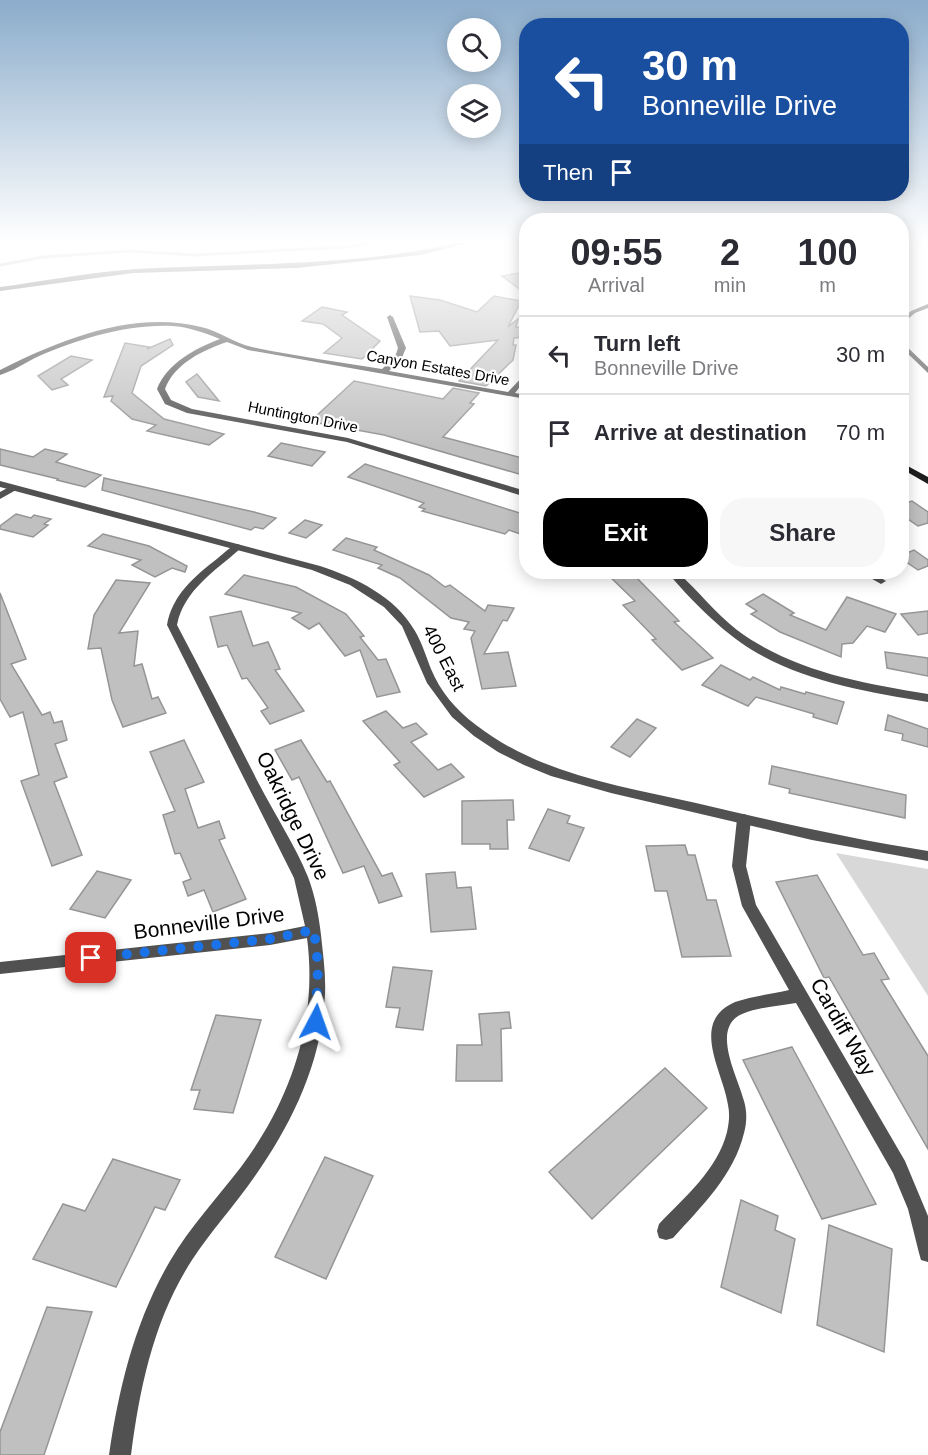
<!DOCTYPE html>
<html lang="en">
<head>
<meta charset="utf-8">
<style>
	body { margin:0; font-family:Helvetica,sans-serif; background:#f7f7f7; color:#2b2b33; height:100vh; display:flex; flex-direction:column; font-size:22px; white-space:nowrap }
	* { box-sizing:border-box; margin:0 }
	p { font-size:20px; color:#7c7c81 }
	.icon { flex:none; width:33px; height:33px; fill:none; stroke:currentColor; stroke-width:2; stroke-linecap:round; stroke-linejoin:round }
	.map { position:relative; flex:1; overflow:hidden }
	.drawer { position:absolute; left:519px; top:213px; width:390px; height:366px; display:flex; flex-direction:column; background:#fff; border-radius:24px; box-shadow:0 3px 15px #0003 }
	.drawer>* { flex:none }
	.guide { position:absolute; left:519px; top:18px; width:390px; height:183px; border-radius:24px; box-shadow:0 3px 15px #0003; background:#1a4fa0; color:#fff; overflow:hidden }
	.fabs { position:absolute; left:447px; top:18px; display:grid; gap:12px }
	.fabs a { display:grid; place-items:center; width:54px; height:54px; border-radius:50%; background:#fff; box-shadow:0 3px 15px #0003; font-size:30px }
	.pin { position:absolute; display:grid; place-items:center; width:51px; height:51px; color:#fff; margin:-26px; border-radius:12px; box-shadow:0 3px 9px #0006 }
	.me { position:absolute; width:66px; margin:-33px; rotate:4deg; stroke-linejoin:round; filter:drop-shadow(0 0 4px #0008) }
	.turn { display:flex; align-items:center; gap:21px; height:126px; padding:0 24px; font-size:27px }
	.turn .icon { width:78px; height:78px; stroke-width:2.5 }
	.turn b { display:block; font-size:42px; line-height:51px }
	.then { display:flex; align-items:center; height:57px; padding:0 24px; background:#0003; gap:12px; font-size:22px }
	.eta { display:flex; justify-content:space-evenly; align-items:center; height:102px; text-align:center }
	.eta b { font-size:36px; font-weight:700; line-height:42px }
	.primary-button { display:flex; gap:12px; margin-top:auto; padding:12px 24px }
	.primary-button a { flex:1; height:69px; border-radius:24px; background:#000; color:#fff; font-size:24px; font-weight:700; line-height:69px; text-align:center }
	.primary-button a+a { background:#f7f7f7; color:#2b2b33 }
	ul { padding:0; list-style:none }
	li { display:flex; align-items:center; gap:18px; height:78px; padding:0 24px; border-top:2px solid #e1e1e2 }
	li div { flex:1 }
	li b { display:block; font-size:22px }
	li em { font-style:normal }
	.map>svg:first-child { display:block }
</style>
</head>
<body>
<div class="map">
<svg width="928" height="1455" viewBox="0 0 928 1455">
	<rect width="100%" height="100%" fill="#fff"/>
	<path fill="#d8d8d8" d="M 836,853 L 928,869 L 928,996 Z"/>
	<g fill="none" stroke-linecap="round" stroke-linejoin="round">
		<path stroke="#9f9f9f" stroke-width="3" d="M 0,265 L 43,257 L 129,251 L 194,255 L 344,247 L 371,243"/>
	</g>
	<g fill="#c0c0c0" stroke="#959595" stroke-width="1.5">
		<path d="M 526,272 L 526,294 L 502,276 Z"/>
		<path d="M 410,296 L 440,300 L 477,312 L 494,296 L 521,301 L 508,327 L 518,319 L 516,327 L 526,328 L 526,337 L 514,338 L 513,345 L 516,345 L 513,360 L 486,386 L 459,381 L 498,340 L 450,346 L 439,331 L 420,332 Z"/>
		<path d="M 322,307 L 347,312 L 342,315 L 380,341 L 362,359 L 324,353 L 342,338 L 323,324 L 302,321 Z"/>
		<path d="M 170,339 L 173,345 L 141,366 L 132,393 L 164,419 L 224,434 L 209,445 L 147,431 L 156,425 L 132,419 L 111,401 L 113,396 L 104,397 L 125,343 L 149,347 L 147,349 Z"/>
		<path d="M 71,356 L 92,360 L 61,379 L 68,385 L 52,390 L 38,376 Z"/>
		<path d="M 197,374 L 219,401 L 198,397 L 186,382 Z"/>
		<path d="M 354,381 L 443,399 L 453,388 L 479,393 L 470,403 L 474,404 L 443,437 L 526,459 L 526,476 L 384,435 L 318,423 L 320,420 L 313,419 Z"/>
		<path d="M 281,443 L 315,450 L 325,452 L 312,466 L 268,456 Z"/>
		<path d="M 0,449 L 33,457 L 45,449 L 67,454 L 56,462 L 101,475 L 85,487 L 57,480 L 58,479 L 0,465 Z"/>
		<path d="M 365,464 L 526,515 L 526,536 L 509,530 L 505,534 L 422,511 L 425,509 L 419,507 L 424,503 L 348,477 Z"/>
		<path d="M 104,478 L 254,512 L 276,518 L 263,529 L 255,527 L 251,530 L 102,490 Z"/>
		<path d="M 912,501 L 928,512 L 928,523 L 918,526 L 902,515 L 902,504 Z"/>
		<path d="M 16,514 L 31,518 L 34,515 L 51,519 L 44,524 L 48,525 L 33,537 L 0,529 L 0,526 Z"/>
		<path d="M 305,520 L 322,525 L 306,538 L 289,533 Z"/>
		<path d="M 103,534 L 149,546 L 187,566 L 185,572 L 172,568 L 155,577 L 132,565 L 141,560 L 88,546 Z"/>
		<path d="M 346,538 L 377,547 L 374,550 L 429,575 L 445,587 L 450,585 L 485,611 L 488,605 L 514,608 L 507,621 L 503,620 L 484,654 L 508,652 L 516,686 L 482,689 L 471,638 L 475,631 L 464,629 L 469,622 L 451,618 L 400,578 L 378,568 L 382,565 L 333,550 Z"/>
		<path d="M 914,550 L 928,560 L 928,566 L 918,570 L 902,559 L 902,555 Z"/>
		<path d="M 605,572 L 631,572 L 679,621 L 674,622 L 713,658 L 682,670 L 652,640 L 656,639 L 623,605 L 635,601 Z"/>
		<path d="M 244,575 L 296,587 L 346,614 L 364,636 L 360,637 L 378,660 L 386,659 L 400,692 L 377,697 L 360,650 L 345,656 L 319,623 L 309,629 L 292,618 L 301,613 L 225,594 Z"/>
		<path d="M 116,580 L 150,583 L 119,633 L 138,631 L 134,666 L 142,664 L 152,699 L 158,697 L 166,713 L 123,727 L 112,700 L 101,648 L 88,649 L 94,615 Z"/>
		<path d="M 0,593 L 26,659 L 11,664 L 42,715 L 50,712 L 54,723 L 62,721 L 67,740 L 55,744 L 67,777 L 54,782 L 82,855 L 52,866 L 21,781 L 39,775 L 23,712 L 10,717 L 0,699 Z"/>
		<path d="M 763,594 L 794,613 L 790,615 L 826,630 L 847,597 L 896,614 L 885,632 L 867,626 L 853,643 L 842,644 L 841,657 L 780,632 L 751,614 L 757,611 L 746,604 Z"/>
		<path d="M 241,611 L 253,646 L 268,642 L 280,669 L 275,670 L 304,711 L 270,724 L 261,711 L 268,708 L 247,678 L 242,679 L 227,645 L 218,647 L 210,617 Z"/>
		<path d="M 928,611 L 928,633 L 918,635 L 901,614 Z"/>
		<path d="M 885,652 L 928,658 L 928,676 L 887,668 Z"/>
		<path d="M 721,665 L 750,680 L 753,677 L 780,690 L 781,687 L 805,694 L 806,692 L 844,702 L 837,724 L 813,717 L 814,714 L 756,697 L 748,706 L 702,685 Z"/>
		<path d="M 386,711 L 403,728 L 416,723 L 427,734 L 411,742 L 438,770 L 451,764 L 464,777 L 424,797 L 394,765 L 400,762 L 363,721 Z"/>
		<path d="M 888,715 L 928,729 L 928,747 L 902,740 L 903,734 L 885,730 Z"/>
		<path d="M 637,719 L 656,728 L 630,757 L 611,747 Z"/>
		<path d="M 184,740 L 204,782 L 185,789 L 198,828 L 219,821 L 225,838 L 219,840 L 246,899 L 213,912 L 204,890 L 188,896 L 183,882 L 191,879 L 180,853 L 175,854 L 163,815 L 175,811 L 150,752 Z"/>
		<path d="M 301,740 L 327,782 L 330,781 L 382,876 L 392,873 L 402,896 L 379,903 L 364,866 L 343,873 L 299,777 L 292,780 L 275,750 Z"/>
		<path d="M 772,766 L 906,795 L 905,818 L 789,793 L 790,789 L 769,784 Z"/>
		<path d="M 513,800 L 514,820 L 507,820 L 508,849 L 490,849 L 490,844 L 462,844 L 462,801 Z"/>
		<path d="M 548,809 L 570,816 L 567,823 L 584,828 L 569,861 L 529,848 Z"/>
		<path d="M 685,845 L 688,855 L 695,855 L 707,900 L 716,900 L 731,956 L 682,957 L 667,891 L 655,891 L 646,846 Z"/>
		<path d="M 97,871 L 131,880 L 105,918 L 70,909 Z"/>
		<path d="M 455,872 L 457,888 L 471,887 L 476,929 L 431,932 L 426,874 Z"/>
		<path d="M 817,875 L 863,955 L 874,953 L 889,979 L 881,980 L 928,1056 L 928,1149 L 829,977 L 824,978 L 776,882 Z"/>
		<path d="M 393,967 L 432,971 L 423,1030 L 396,1027 L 400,1008 L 386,1007 Z"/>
		<path d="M 509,1012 L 511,1028 L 501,1029 L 502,1081 L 456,1081 L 457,1045 L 482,1045 L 479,1014 Z"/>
		<path d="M 216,1015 L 261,1020 L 233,1113 L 194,1109 L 200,1090 L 191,1090 Z"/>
		<path d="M 792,1047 L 832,1121 L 876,1204 L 822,1219 L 743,1060 Z"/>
		<path d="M 665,1068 L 707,1108 L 592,1219 L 549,1172 Z"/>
		<path d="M 325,1157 L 373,1176 L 326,1279 L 275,1257 Z"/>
		<path d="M 113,1159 L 180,1180 L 165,1210 L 155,1207 L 116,1287 L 33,1259 L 63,1204 L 85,1211 Z"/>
		<path d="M 741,1200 L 778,1216 L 775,1230 L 795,1239 L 781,1313 L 721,1287 Z"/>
		<path d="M 829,1225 L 892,1249 L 884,1352 L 817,1325 Z"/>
		<path d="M 47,1307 L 92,1312 L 44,1455 L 0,1455 L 0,1432 Z"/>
	</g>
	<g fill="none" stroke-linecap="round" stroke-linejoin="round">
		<g fill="#515151" fill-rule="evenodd">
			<path d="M 928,304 L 928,308 L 915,313 L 902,324 L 902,319 L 911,311 Z"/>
			<path d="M 390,315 L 393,317 L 406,348 L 401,360 L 389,371 L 508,392 L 526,373 L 526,379 L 515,393 L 526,395 L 526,399 L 248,350 L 227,342 C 203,350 174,364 165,389 L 171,400 L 192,409 L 348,438 L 526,491 L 526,497 L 347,442 L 187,413 L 165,404 L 157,389 C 167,363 196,348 220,339 C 205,333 189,327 172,326 C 127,324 78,339 37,357 C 25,363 13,371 0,375 L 0,370 C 60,340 133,310 201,327 C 219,331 234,343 252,347 C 295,356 339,362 382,369 L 395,357 L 398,348 L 387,317 Z"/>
			<path d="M 902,342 L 928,367 L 928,373 L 902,348 Z"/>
			<path d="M 13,485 L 17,488 L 16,490 L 0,499 L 0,492 Z"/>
			<path d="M 237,544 L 240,545 L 240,549 C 215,571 184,590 177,625 C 205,678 232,731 259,784 C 275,815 295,845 308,877 C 315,895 319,917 321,935 C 323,955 326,974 325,994 C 322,1061 293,1122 255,1176 C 235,1205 211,1231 192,1260 C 154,1319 140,1386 131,1455 L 109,1455 C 119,1387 135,1321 170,1261 C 190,1227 217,1198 241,1167 C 291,1100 318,1021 307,938 L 270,945 L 0,974 L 0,962 L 270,933 L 305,926 L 294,878 L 167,625 C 172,595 195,576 218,558 C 224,553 230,547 237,544 Z"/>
			<path d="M 667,572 L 677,572 C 698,590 715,613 737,630 C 792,671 861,683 928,694 L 928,702 C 868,692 805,682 752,650 C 721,631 690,599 667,572 Z"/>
			<path d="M 860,572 L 871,572 L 886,581 L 881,584 Z"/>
			<path d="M 744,814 L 749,816 L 751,819 L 746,866 L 756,905 L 905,1161 L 928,1216 L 928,1262 L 921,1260 L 919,1253 L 908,1209 L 893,1173 L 796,1003 C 779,1006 758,1007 742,1014 C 710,1028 738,1077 744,1101 C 747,1111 747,1122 744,1133 C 734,1175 701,1207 673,1238 L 666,1240 L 659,1238 L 657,1231 L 659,1224 C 684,1198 718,1169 727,1132 C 729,1123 730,1114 728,1105 C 723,1071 689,1022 735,1002 C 752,996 772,994 789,990 L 742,906 L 732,866 L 737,819 L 739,816 Z"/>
		</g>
		<g fill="#515151" fill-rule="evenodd">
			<path d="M 457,243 L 468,243 L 421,255 L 296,268 L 133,273 L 0,291 L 0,287 C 45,281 90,272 136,269 C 243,263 352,267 457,243 Z"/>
			<path d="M 0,481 L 320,566 C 356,578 395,596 415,631 C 422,643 426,656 431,669 C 440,691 456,710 476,725 C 539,774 620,786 696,803 C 773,821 850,839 928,851 L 928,861 L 812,840 L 611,793 L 551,776 L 524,765 L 498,752 L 474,736 L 452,717 L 427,683 L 402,626 L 384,607 L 350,585 L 312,570 L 0,487 Z"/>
		</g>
		<path fill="#1e1e1e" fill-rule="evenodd" d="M 902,463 L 928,477 L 928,484 L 902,469 Z"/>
	</g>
	<linearGradient id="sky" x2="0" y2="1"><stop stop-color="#8baccb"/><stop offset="0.54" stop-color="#fff"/><stop offset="1" stop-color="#fff" stop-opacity="0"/></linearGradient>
	<rect width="928" height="447" fill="url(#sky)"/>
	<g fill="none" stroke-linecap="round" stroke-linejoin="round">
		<path stroke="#1a73e8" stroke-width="10" stroke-dasharray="0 18" d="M 91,958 L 270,939 L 314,930 L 318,965 L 316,1022"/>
	</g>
	<g text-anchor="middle" stroke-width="4.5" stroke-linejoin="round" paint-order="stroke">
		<g font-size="15" fill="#000" stroke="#fff">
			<text transform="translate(438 368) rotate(10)" y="5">Canyon Estates Drive</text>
			<text transform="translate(303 417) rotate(11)" y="5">Huntington Drive</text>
		</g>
		<g font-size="18" fill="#000" stroke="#fff">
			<text transform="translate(444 658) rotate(63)" y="6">400 East</text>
		</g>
		<g font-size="21" fill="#000" stroke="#fff">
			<text transform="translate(293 816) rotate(64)" y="7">Oakridge Drive</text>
			<text transform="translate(209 923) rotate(-7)" y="7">Bonneville Drive</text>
			<text transform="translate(843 1027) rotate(60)" y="7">Cardiff Way</text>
		</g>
	</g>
</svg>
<div class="fabs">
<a><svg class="icon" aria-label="search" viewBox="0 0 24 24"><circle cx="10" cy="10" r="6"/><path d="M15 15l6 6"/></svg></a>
<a><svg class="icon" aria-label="layers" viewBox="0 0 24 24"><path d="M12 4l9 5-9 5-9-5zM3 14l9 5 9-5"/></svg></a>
</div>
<div class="pin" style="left:91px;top:958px;background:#d93025"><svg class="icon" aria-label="arrive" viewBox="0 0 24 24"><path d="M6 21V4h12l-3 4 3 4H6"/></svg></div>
<svg class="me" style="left:316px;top:1022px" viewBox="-20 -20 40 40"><path d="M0-17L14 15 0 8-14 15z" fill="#1a73e8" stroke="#fff" stroke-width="4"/></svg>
<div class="guide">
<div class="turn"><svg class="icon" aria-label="left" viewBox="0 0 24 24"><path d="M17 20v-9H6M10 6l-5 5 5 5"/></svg><div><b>30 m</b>Bonneville Drive</div></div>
<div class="then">Then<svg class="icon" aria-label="arrive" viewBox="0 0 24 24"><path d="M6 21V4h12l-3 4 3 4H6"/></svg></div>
</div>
<section class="drawer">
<div class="eta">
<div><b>09:55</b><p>Arrival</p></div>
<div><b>2</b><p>min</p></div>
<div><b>100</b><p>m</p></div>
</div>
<ul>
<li><svg class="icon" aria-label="left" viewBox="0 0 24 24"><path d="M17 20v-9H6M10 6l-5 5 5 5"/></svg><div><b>Turn left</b><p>Bonneville Drive</p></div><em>30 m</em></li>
<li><svg class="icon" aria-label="arrive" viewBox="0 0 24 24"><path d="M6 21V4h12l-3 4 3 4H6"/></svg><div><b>Arrive at destination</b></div><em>70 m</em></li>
</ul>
<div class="primary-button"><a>Exit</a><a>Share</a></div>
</section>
</div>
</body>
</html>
